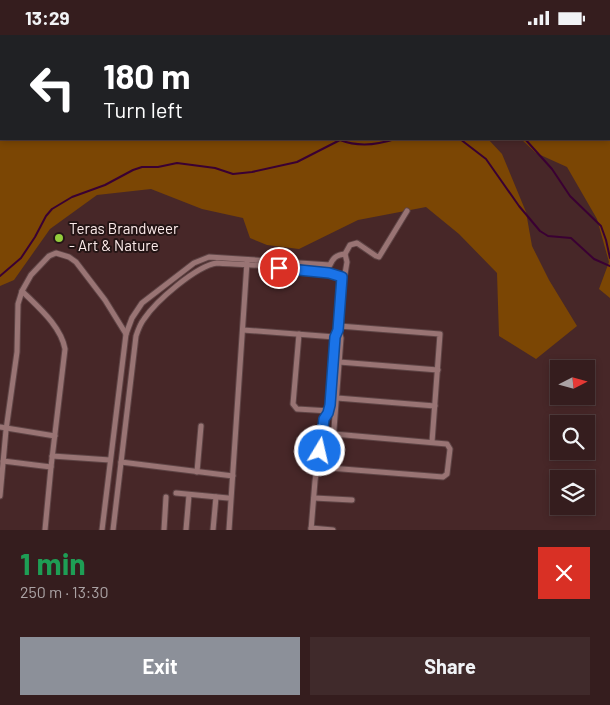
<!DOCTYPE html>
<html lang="en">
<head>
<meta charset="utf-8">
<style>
	body { margin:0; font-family:Barlow,sans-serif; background:#402a2b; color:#f1f3f6; height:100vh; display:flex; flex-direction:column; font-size:19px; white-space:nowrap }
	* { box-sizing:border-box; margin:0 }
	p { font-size:16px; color:#aaa2a4 }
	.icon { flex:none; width:28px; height:28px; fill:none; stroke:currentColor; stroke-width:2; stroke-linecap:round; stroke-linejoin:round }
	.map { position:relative; height:495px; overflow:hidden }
	.sheet { display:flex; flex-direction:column; background:#351d1e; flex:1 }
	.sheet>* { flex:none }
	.hud { position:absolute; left:0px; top:0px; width:610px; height:105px; box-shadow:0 2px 8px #0003,0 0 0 1px #4f3b3c; background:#202124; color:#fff; overflow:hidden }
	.needle { width:32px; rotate:84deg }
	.buttons { position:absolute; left:550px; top:325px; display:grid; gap:10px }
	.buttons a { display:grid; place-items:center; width:45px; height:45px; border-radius:0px; background:#351d1e; box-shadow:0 2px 8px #0003,0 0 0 1px #4f3b3c; font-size:25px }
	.pin { position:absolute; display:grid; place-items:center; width:42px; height:42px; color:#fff; margin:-21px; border:2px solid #fff; border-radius:50%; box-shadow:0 1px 5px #0007 }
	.me { position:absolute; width:55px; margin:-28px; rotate:9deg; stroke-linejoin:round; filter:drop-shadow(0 0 4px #0008) }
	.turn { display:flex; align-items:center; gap:18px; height:105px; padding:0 20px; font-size:22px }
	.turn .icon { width:65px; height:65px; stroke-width:2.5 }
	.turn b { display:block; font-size:35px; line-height:42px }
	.round { display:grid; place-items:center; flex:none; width:52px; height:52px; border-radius:0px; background:#402a2b }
	.head { display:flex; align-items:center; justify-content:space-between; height:85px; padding:0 20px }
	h1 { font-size:30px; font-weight:700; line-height:38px; color:#1e9e55 }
	.action { display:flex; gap:10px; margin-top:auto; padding:10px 20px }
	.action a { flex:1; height:58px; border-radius:0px; background:#8c9099; color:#fff; font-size:20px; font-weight:700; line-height:58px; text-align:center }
	.action a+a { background:#402a2b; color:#f1f3f6 }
	.status { display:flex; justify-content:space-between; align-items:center; height:35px; padding:0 25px; background:#351d1e; direction:ltr }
	.status svg { height:14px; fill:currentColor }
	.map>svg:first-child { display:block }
</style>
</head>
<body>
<div class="status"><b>13:29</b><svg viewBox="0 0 49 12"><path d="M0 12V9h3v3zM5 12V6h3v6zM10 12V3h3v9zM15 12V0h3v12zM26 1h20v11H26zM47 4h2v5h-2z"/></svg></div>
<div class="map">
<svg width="610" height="495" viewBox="0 0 610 495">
	<rect width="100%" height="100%" fill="#472728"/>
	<path fill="#7b4604" d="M 0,0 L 610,0 L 610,263 L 599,254 L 609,227 L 597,184 L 567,132 L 536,118 L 521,104 L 609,104 L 609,1 L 1,1 L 1,104 L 488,104 L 502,119 L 526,177 L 532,211 L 549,245 L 577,291 L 536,324 L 499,301 L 497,238 L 459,199 L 426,172 L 358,185 L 299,214 L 267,210 L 250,203 L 243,183 L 202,174 L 151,154 L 97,160 L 50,194 L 14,245 L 0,251 Z"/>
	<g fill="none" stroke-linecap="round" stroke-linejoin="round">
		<g stroke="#3a0033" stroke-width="2">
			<path d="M 136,0 L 143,1"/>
			<path d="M 346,0 L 347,1"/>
			<path d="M 81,1 L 86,0"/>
			<path d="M 214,1 L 217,0"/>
			<path d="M 0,11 L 1,10"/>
			<path d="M 460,104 L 486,124 L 519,171 L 540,196 L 548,201 L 571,203 L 594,224 L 610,231"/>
			<path d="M 525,104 L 552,134 L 570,161 L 601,191 L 606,205 L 610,223"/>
			<path d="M 0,241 L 21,223 L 35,202 L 46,181 L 52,174 L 72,162 L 105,150 L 133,135 L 142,132 L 158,132 L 177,128 L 215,133 L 233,139 L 252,137 L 297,127 L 340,105 C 358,112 377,110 395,104"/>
		</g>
		<g stroke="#3a0033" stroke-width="11">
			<path d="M 551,1 L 553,0"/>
			<path d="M 0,79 L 1,79"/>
		</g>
		<g stroke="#5e4445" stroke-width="7">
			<g id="street">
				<path d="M 609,86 L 610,87"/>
				<path d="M 22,256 C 38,272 61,291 65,314 L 51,432 L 45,495"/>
				<path d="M 339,291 L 440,299 L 432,407"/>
				<path d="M 243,295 L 335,302"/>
				<path d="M 299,299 L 293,369 L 297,374 L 330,376"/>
				<path d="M 339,327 L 438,335"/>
				<path d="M 337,363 L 435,371"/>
				<path d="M 0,392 L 55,401"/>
				<path d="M 52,421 L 110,425"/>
				<path d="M 3,426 L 51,432"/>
				<path d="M 121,427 L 233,441"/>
				<path d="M 317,432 L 443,442 L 447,439 L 450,414 L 447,409 L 334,399"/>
				<path d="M 331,433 L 341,303 L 339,295"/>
				<path d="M 197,437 L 201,391"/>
				<path d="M 176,458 L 228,463"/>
				<path d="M 0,461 L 6,395 L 17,317 L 18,269 L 22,256 L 31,240 L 49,221 L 56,218 L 69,222 L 76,227 L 105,265 L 126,299"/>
				<path d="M 314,463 L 352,465"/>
				<path d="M 311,493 L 333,495"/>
				<path d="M 102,495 L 126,299 L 132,283 L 142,268 L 194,228 L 209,222 L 330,230 C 333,223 336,220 345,219"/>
				<path d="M 113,495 L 136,301 C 138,295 140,289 144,284 C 156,266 196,231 217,228 C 257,231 305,230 343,242 L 345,239 L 347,227 L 345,219 L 350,210 L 357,208 L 376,221 L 379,222 L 407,176"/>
				<path d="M 164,495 L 166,462"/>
				<path d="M 186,495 L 189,460"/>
				<path d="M 213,495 L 216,462"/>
				<path d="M 229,495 L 247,227"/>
				<path d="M 311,495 L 315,446 L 324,384 L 328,378 L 330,370 L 335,302 L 338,295 L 343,242"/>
			</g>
		</g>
		<use href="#street" stroke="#997474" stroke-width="5"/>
	</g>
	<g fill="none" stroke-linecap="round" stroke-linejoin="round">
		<g stroke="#114b97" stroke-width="12">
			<path id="route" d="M 279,233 L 329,238 L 342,242 L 338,295 L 335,302 L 330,370 L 328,378 L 324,384 L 320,416"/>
		</g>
		<use href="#route" stroke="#1a73e8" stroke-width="9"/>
	</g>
	<circle fill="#94cc3c" stroke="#241515" stroke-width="2" cx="59" cy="203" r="5"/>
	<g text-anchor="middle" stroke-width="4" stroke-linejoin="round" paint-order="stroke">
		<g font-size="15" fill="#fdeceb" stroke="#241515" text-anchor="start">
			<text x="69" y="199">Teras Brandweer<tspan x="69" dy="17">- Art &amp; Nature</tspan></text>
		</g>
	</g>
</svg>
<div class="buttons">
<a><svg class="needle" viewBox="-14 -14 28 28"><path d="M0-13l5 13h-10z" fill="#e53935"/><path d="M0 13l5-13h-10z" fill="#aaa2a4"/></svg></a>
<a><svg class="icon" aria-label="search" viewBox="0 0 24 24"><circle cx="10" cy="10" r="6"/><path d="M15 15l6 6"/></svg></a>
<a><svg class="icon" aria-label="layers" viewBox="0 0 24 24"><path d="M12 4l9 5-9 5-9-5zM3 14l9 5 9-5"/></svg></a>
</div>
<div class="pin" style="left:279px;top:233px;background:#d93025"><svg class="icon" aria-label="arrive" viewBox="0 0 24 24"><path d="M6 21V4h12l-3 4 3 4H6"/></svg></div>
<svg class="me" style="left:320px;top:416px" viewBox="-20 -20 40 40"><circle r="17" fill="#1a73e8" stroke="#fff" stroke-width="3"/><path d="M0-11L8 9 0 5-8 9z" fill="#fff"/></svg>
<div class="hud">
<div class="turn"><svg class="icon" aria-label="left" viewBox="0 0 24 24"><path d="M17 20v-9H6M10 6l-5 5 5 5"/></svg><div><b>180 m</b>Turn left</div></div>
</div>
</div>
<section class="sheet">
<div class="head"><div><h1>1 min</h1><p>250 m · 13:30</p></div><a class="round" style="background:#d93025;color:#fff"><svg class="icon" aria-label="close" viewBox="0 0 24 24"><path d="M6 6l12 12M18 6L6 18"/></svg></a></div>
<div class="action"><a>Exit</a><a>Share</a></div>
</section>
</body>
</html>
